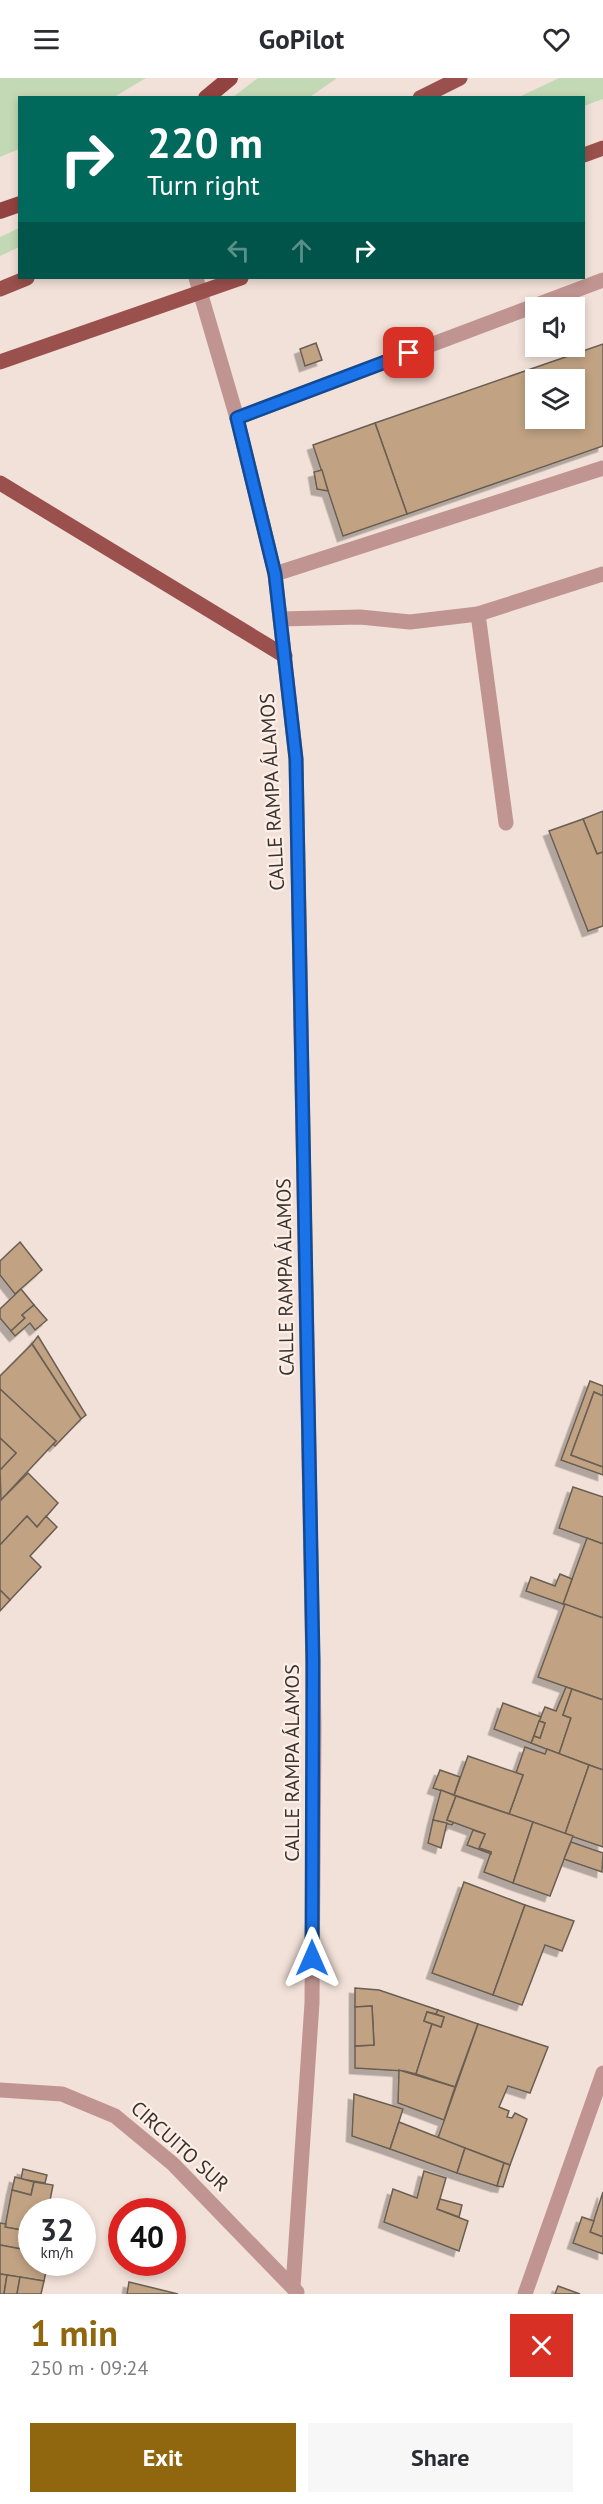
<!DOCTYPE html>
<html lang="en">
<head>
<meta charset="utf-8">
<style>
	body { margin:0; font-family:"PT Sans",sans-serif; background:#f7f7f7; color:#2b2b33; height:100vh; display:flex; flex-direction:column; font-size:22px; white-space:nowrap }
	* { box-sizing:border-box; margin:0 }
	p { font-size:20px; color:#7c7c81 }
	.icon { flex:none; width:33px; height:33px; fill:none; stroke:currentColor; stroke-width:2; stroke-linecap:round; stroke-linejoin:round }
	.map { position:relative; height:2216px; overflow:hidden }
	.details { display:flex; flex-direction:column; background:#fff; flex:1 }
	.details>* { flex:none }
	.banner { position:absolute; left:18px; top:18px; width:567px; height:183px; border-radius:0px; box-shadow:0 3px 9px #0003; background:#00695c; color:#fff; overflow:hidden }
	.buttons { position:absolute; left:525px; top:219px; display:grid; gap:12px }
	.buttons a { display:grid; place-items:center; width:60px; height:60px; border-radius:0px; background:#fff; box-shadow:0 3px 9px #0003; font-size:30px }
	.speed { position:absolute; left:18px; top:2120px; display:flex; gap:12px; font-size:30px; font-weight:700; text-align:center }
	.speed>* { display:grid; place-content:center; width:78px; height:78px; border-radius:50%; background:#fff; box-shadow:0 3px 9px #0003; line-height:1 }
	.speed small { font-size:15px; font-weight:400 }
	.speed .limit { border:9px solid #d22; background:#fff; color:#111 }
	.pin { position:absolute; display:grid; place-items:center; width:51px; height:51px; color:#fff; margin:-26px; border-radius:12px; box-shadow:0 3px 9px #0006 }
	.me { position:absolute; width:66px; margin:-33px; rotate:0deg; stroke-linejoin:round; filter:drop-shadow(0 0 4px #0008) }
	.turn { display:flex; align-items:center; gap:21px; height:126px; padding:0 30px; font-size:27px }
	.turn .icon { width:78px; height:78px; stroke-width:2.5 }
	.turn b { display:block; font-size:42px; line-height:51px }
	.lanes { display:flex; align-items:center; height:57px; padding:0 30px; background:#0003; justify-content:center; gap:30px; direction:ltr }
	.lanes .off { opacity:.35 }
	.round { display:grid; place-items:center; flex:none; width:63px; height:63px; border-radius:0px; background:#f7f7f7 }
	.head { display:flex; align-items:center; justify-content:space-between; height:102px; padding:0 30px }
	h1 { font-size:36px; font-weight:700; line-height:45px; color:#90670f }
	.button { display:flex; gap:12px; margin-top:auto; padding:12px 30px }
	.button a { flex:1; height:69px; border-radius:0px; background:#90670f; color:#fff; font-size:24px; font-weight:700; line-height:69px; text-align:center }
	.button a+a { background:#f7f7f7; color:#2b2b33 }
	header { display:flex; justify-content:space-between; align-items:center; height:78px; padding:0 30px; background:#fff; font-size:27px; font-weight:700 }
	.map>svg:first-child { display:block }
</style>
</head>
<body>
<header><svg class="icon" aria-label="menu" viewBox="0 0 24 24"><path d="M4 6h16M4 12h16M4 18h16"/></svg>GoPilot<svg class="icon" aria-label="heart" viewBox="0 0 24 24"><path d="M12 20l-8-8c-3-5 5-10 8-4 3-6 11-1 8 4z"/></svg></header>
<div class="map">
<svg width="603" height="2216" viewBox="0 0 603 2216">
	<defs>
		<filter id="shadow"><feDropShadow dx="-5.5" dy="5.5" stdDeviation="0" flood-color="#0004"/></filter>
	</defs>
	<rect width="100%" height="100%" fill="#f2e1d8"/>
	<g fill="#c3d8b5">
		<path d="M 0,0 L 146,0 L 114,19 L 20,20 L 19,71 L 0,79 Z"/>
		<path d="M 258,0 L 337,0 L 310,19 L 233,19 Z"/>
		<path d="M 559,0 L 603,0 L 603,21 L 584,28 L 584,20 L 519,19 Z"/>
		<path d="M 19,150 L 19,169 L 0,178 L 0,159 Z"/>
	</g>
	<g fill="#c1a383" stroke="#695e53" stroke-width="1.5" fill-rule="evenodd" filter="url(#shadow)">
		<path d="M 316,265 L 322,282 L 305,288 L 300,271 Z"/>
		<path d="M 603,266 L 603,368 L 407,436 L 375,345 ZM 536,302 L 574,302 L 574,340 L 536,340 Z"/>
		<path d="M 375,345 L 407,436 L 343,458 L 313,367 Z"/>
		<path d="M 322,392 L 328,413 L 317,411 L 314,394 Z"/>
		<path d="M 603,733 L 603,774 L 597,776 L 583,741 Z"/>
		<path d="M 583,741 L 597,776 L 603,774 L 603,848 L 588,853 L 549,753 Z"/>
		<path d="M 20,1164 L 42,1192 L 15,1216 L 0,1197 L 0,1183 Z"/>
		<path d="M 21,1211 L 34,1227 L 22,1237 L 25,1240 L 11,1253 L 0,1240 L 0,1231 Z"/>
		<path d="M 34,1227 L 47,1242 L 35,1252 L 30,1245 L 15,1258 L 11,1253 L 25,1240 L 22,1237 Z"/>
		<path d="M 38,1258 L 86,1337 L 81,1341 L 32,1266 Z"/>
		<path d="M 32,1266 L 81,1341 L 55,1368 L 53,1366 L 56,1363 L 0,1311 L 0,1298 Z"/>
		<path d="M 590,1303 L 603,1308 L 603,1318 L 594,1314 L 571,1377 L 603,1389 L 603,1397 L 561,1382 Z"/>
		<path d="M 0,1311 L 56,1363 L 1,1422 L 0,1392 L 16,1375 L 0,1360 Z"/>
		<path d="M 594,1314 L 603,1318 L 603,1389 L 571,1377 Z"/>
		<path d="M 0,1360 L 16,1375 L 0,1392 Z"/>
		<path d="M 28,1395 L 58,1425 L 37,1449 L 27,1438 L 0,1467 L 0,1423 Z"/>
		<path d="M 573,1409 L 603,1419 L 603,1466 L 559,1450 Z"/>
		<path d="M 27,1438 L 37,1449 L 46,1438 L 57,1449 L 30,1478 L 41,1489 L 10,1522 L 0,1512 L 0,1467 Z"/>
		<path d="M 587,1460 L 603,1466 L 603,1540 L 563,1526 Z"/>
		<path d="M 560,1496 L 572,1501 L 563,1526 L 526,1513 L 531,1499 L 555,1508 Z"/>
		<path d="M 0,1512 L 10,1522 L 0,1533 Z"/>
		<path d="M 565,1526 L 603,1540 L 603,1622 L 538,1599 Z"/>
		<path d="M 566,1609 L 572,1611 L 563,1637 L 571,1640 L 559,1676 L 531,1665 L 534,1658 L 540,1660 L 545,1645 L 539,1643 L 545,1629 L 556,1633 Z"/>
		<path d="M 572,1611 L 603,1622 L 603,1692 L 559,1676 L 571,1640 L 563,1637 Z"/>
		<path d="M 503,1625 L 541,1639 L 531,1665 L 494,1651 Z"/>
		<path d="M 539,1643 L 545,1645 L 540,1660 L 534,1658 Z"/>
		<path d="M 525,1669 L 545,1676 L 547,1671 L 589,1687 L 565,1756 L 509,1736 L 523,1697 L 516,1695 Z"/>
		<path d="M 468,1678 L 523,1697 L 509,1736 L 454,1717 Z"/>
		<path d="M 589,1687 L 603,1692 L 603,1769 L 565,1756 Z"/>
		<path d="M 440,1692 L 460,1699 L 454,1717 L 433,1710 Z"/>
		<path d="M 441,1712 L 456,1718 L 447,1742 L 454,1744 L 452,1747 L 433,1742 Z"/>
		<path d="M 456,1718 L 533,1744 L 513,1805 L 484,1794 L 491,1774 L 479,1770 L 485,1756 L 447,1742 Z"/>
		<path d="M 433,1742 L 447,1745 L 441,1770 L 428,1765 Z"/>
		<path d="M 533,1744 L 573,1758 L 550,1818 L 513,1805 Z"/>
		<path d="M 473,1752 L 485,1756 L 479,1770 L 491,1774 L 491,1776 L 467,1767 Z"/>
		<path d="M 571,1764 L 603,1775 L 602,1794 L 564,1781 Z"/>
		<path d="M 464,1804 L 525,1827 L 493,1917 L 432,1895 Z"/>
		<path d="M 525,1827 L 574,1843 L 562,1873 L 545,1867 L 522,1927 L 493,1917 Z"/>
		<path d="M 355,1910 L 379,1912 L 438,1932 L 436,1936 L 427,1934 L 424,1943 L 432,1946 L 416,1996 L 404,1993 L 355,1990 L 355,1968 L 374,1967 L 372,1928 L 355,1929 Z"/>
		<path d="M 372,1928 L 374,1967 L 355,1968 L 355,1929 Z"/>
		<path d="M 438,1932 L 478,1946 L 455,2009 L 416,1996 L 432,1946 L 441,1949 L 444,1939 L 436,1936 Z"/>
		<path d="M 427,1934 L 444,1939 L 441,1949 L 424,1943 Z"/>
		<path d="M 478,1946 L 548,1969 L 530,2015 L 508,2008 L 499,2029 L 509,2033 L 507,2039 L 512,2040 L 515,2035 L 527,2041 L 510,2087 L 438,2060 Z"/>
		<path d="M 399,1992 L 455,2009 L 444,2042 L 398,2025 Z"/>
		<path d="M 354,2016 L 403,2031 L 390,2071 L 352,2058 Z"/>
		<path d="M 399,2044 L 465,2070 L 457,2095 L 390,2071 Z"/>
		<path d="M 465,2070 L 504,2085 L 497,2108 L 457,2095 Z"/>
		<path d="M 504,2085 L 510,2087 L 503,2109 L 497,2108 Z"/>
		<path d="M 23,2091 L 47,2097 L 45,2105 L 21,2101 Z"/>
		<path d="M 424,2093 L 446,2100 L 437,2131 L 468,2143 L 459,2173 L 384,2144 L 393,2111 L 417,2120 Z"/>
		<path d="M 15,2099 L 34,2104 L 31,2117 L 12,2112 Z"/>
		<path d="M 34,2104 L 53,2107 L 48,2133 L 32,2133 L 32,2154 L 5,2149 L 12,2112 L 31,2117 Z"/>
		<path d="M 603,2114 L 603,2159 L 590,2154 Z"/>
		<path d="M 440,2121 L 462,2127 L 459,2139 L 437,2131 Z"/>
		<path d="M 582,2139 L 594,2143 L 590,2154 L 603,2159 L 603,2176 L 573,2165 Z"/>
		<path d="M 0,2145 L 6,2146 L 5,2149 L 32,2154 L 32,2173 L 0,2167 Z"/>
		<path d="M 0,2167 L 32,2173 L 32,2184 L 48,2184 L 44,2203 L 0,2196 Z"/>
		<path d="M 0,2196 L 7,2197 L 4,2216 L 0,2216 Z"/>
		<path d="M 7,2197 L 20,2199 L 17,2216 L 4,2216 Z"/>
		<path d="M 20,2199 L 44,2203 L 41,2216 L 17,2216 Z"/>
		<path d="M 129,2204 L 178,2216 L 127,2216 Z"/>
		<path d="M 558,2208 L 580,2216 L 555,2216 Z"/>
	</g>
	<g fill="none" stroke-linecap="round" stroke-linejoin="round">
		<g stroke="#c09591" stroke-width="15">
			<path d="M 237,340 L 603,202"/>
			<path d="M 275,496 L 603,390"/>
			<path d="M 478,536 L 506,745"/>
			<path d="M 281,541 L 360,539 L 410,544 L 478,536 L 603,496"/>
		</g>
		<path stroke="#c09591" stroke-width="15" d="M 525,2216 L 603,1995"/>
		<g stroke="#c09591" stroke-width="15">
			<path d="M 196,200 L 237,340 L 275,496 L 296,681 L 314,1650 L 312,1925 L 293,2209"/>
			<path d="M 0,2012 L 62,2016 L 115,2038 L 173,2086 L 297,2214"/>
		</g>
		<g stroke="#9a504d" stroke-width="15">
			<path d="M 420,20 L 460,0"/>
			<path d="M 584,77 L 603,70"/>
			<path d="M 0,211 L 27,200"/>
			<path d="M 0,284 L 241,200"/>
			<path d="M 0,405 L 285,578"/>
		</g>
		<g stroke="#924240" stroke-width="16">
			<path d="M 206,20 L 230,0"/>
			<path d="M 0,133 L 20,126"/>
		</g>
	</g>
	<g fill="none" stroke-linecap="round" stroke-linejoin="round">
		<g stroke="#114b97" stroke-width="15">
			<path id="route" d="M 312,1880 L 313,1582 L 296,681 L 275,496 L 237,340 L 409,275"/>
		</g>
		<use href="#route" stroke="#1a73e8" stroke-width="10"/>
	</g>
	<g text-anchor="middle" stroke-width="4.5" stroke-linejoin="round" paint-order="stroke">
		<g font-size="20" fill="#38322e" stroke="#fdefe8">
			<text transform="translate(272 714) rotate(-93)" y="7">CALLE RAMPA ÁLAMOS</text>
			<text transform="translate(285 1199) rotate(-91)" y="7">CALLE RAMPA ÁLAMOS</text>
			<text transform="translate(292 1685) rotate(-90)" y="7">CALLE RAMPA ÁLAMOS</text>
			<text transform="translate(180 2068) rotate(42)" y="7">CIRCUITO SUR</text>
		</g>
	</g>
</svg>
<div class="buttons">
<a><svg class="icon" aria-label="sound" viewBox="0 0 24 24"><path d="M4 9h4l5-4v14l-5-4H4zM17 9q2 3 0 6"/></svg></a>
<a><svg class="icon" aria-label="layers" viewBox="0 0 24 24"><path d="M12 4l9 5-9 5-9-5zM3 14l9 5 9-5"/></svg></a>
</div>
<div class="speed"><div>32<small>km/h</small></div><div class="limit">40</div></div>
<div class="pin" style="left:409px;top:275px;background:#d93025"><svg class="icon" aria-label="arrive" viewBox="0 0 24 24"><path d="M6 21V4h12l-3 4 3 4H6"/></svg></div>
<svg class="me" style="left:312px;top:1880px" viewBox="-20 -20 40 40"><path d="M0-17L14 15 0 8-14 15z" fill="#1a73e8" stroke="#fff" stroke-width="4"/></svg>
<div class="banner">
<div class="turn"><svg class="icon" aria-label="right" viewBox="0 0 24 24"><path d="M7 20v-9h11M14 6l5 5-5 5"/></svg><div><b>220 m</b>Turn right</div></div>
<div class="lanes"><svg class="icon off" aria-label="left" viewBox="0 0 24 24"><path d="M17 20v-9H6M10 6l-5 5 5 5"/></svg><svg class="icon off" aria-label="ahead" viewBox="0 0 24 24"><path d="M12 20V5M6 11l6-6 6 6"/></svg><svg class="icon" aria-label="right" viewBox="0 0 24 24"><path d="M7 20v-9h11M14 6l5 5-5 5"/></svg></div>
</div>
</div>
<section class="details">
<div class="head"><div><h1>1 min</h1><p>250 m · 09:24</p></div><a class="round" style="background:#d93025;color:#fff"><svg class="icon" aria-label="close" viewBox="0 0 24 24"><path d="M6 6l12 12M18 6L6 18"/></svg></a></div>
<div class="button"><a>Exit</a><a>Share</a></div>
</section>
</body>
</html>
